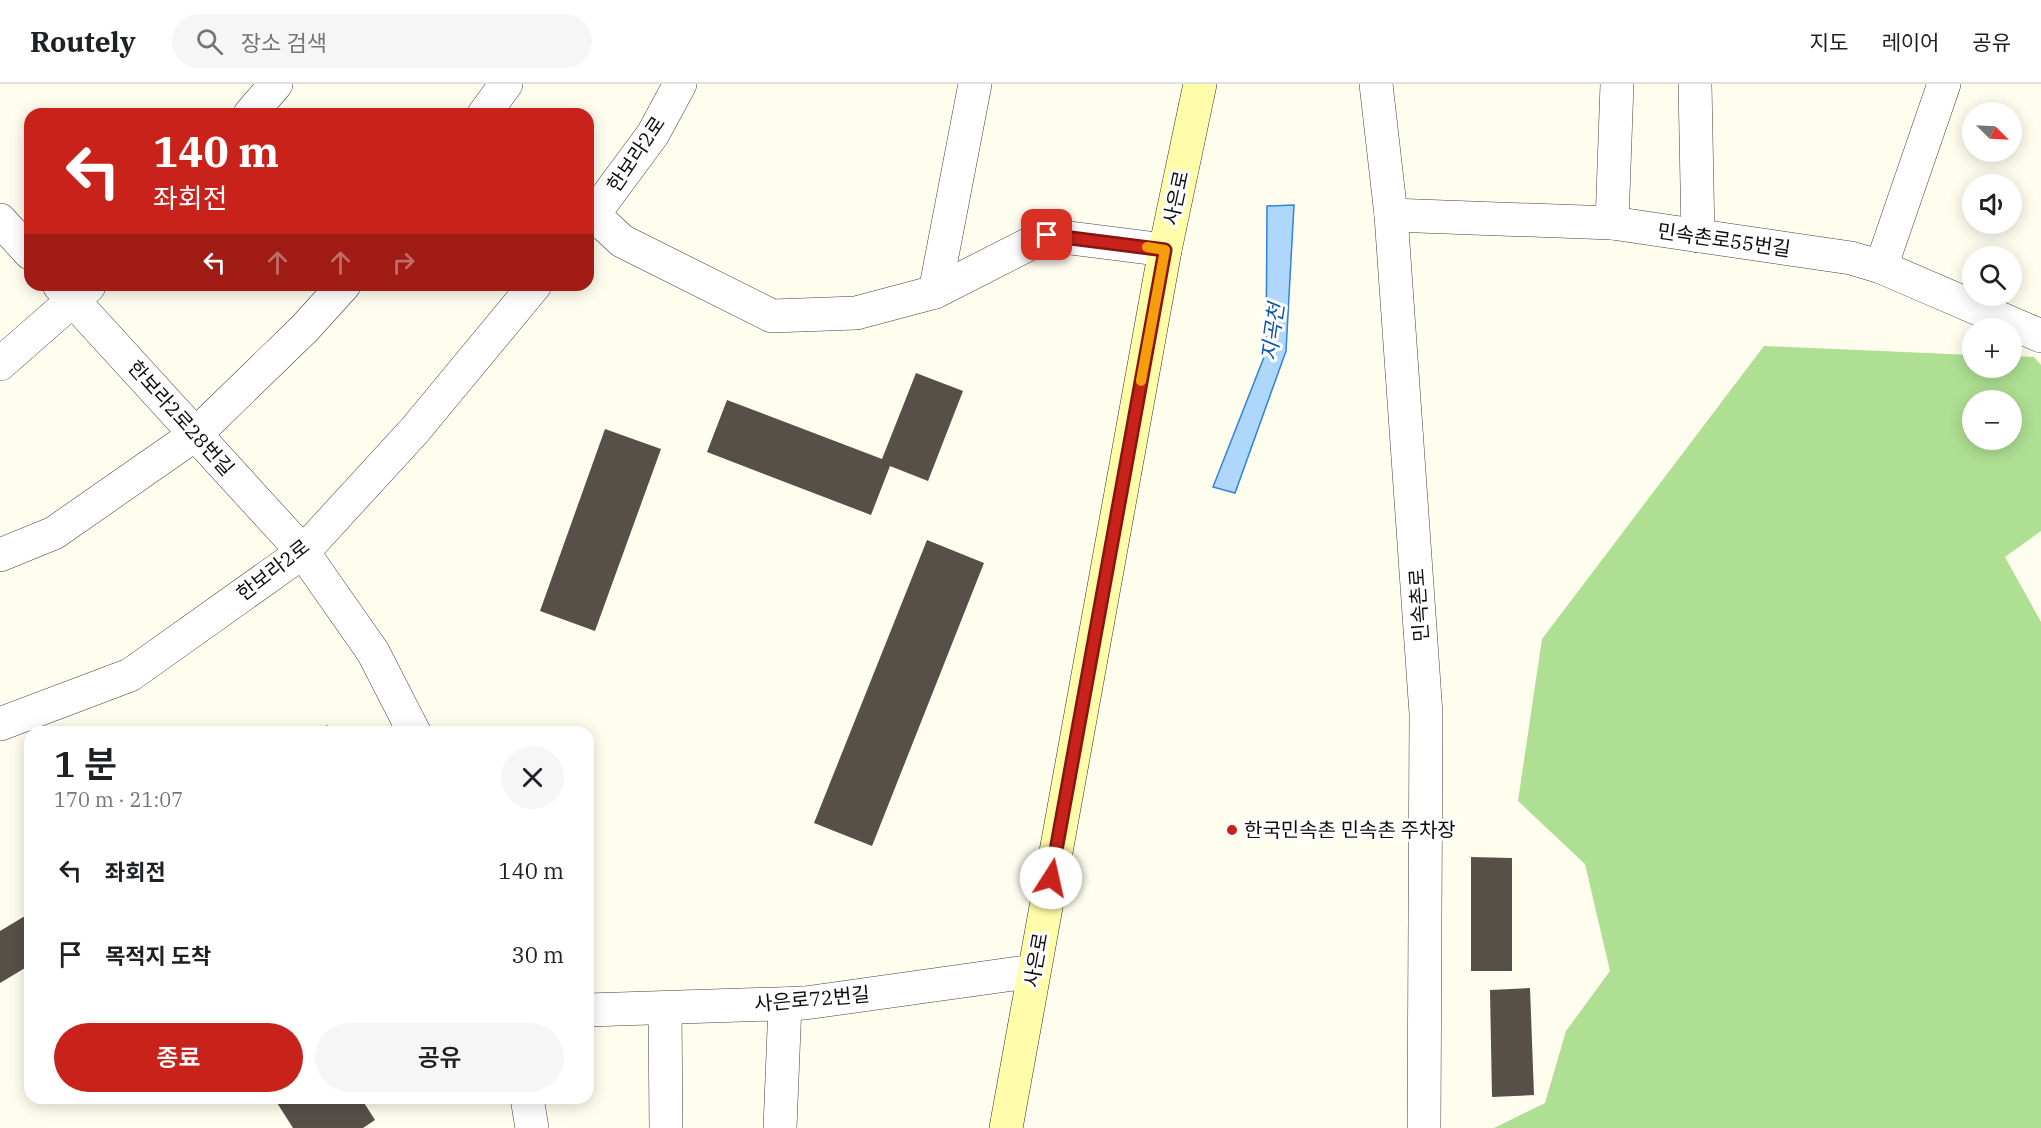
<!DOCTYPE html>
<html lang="ko">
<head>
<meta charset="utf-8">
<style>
	body { margin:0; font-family:"IBM Plex Serif","Noto Sans KR",serif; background:#f6f6f6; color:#202124; height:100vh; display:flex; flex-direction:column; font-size:22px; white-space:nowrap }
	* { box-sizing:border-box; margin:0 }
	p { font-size:20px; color:#757577 }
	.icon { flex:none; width:33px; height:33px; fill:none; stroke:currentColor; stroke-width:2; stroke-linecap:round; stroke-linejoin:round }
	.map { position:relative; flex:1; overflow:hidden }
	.panel { position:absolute; left:24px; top:642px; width:570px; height:378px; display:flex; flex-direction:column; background:#fff; border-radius:18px; box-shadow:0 3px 15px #0003 }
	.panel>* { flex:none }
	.top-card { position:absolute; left:24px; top:24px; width:570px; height:183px; border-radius:18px; box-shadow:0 3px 15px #0003; background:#c9221a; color:#fff; overflow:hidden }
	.needle { width:39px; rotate:114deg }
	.buttons { position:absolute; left:1962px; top:18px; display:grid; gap:12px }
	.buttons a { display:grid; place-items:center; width:60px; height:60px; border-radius:50%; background:#fff; box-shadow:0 3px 15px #0003; font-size:30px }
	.pin { position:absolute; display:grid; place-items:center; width:51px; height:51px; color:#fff; margin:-26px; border-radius:12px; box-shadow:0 3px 9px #0006 }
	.me { position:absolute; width:66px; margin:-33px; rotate:10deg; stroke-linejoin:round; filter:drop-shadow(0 0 4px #0008) }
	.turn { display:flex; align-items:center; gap:21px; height:126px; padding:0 30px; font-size:27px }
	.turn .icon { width:78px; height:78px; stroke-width:2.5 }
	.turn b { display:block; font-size:42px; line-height:51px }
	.lanes { display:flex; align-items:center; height:57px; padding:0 30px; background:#0003; justify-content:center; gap:30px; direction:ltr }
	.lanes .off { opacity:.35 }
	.round { display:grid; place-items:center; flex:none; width:63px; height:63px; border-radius:32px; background:#f6f6f6 }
	.headline { display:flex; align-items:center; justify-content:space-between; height:102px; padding:0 30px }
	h1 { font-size:36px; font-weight:600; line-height:45px }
	.cta { display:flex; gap:12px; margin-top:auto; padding:12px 30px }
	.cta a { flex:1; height:69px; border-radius:36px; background:#c9221a; color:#fff; font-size:24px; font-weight:600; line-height:69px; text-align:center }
	.cta a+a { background:#f6f6f6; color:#202124 }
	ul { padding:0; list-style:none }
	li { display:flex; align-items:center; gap:18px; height:84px; padding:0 30px }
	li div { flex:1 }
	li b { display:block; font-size:22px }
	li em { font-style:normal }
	header { display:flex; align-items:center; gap:36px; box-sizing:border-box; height:84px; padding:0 30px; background:#fff; border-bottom:2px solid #e0e0e0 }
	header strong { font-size:28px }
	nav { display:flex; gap:33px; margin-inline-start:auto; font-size:21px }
	.search { width:420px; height:54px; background:#f6f6f6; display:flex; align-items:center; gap:15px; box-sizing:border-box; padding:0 21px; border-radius:33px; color:#757577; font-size:22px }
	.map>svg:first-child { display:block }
</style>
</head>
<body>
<header>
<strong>Routely</strong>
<div class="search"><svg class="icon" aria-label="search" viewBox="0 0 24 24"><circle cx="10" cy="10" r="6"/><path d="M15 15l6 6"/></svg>장소 검색</div>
<nav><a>지도</a><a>레이어</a><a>공유</a></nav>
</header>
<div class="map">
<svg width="2041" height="1044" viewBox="0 0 2041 1044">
	<rect width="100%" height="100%" fill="#fffdee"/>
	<path fill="#aedf92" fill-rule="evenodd" d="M 1764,262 L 1972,271 L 1972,284 L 2012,284 L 2012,272 L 2034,273 L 2041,281 L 2041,447 L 2005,473 L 2041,538 L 2041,1044 L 1494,1044 L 1545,1019 L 1566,947 L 1610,887 L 1585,780 L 1518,717 L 1542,555 ZM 1972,316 L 2012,316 L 2012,356 L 1972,356 Z"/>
	<path fill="#aed7fb" stroke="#2f85d8" stroke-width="1.5" d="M 1294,121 L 1286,267 L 1235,409 L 1213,403 L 1266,268 L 1267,122 Z"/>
	<g fill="#575049">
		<path d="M 916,289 L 963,307 L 928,397 L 890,382 L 871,431 L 707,368 L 727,316 L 882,375 Z"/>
		<path d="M 605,345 L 661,365 L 595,547 L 540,527 Z"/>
		<path d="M 927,456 L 984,479 L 872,762 L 814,739 Z"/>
		<path d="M 327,641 L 334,648 L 319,648 Z"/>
		<path d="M 1471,773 L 1512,774 L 1512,887 L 1471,887 Z"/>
		<path d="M 30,829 L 30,881 L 0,899 L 0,847 Z"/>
		<path d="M 1530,904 L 1534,1011 L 1492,1013 L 1490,906 Z"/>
		<path d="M 274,1014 L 361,1014 L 375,1036 L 363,1044 L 293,1044 Z"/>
	</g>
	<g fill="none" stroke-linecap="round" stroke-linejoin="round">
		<g stroke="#404040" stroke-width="34">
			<g id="minor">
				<path d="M 1695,0 L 1698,152"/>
				<path d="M 250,30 L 276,0"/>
				<path d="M 484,30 L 506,0"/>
				<path d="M 594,131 L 622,157 L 772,232 L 856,229 L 935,208 L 1047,151 L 1165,166"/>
				<path d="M 1391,131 L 1612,139 L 1851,174 L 1881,183 L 2041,252"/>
				<path d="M 0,136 L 30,169"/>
				<path d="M 1612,139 L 1617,0"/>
				<path d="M 1881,183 L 1944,0"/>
				<path d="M 59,201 L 303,468 L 373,568 L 414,648"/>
				<path d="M 935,208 L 975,0"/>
				<path d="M 0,280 L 89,202"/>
				<path d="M 0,471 L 54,449 L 196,350 L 305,244 L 344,201"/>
				<path d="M 665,924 L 666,1044"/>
				<path d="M 588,926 L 805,919 L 1034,887"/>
				<path d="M 527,1014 L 532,1044"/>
				<path d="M 780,1044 L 785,920"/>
			</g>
		</g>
		<g stroke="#404040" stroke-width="34">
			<g id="tertiary">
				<path d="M 1376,0 L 1391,131 L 1426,630 L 1424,1044"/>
				<path d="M 588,138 L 653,50 L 680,0"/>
				<path d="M 0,640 L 130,591 L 303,468 L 415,346 L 535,201"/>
			</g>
		</g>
		<g stroke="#2f2f2f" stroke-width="34">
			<path id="secondary" d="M 1006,1044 L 1165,166 L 1200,0"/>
		</g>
		<use href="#minor" stroke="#fff" stroke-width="33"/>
		<use href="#tertiary" stroke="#fff" stroke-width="33"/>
		<use href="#secondary" stroke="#fffda9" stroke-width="33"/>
	</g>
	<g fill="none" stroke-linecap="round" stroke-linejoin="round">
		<g stroke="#831611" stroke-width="15">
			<path id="route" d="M 1047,151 L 1165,166 L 1051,794"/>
		</g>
		<use href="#route" stroke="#c9221a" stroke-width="10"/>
		<path stroke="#f59e0b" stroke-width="10" d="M 1141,297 L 1165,166 L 1147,163"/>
	</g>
	<circle fill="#c9221a" stroke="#fff" stroke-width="2" cx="1232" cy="746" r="6"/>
	<g text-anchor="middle" stroke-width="6" stroke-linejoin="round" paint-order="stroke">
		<g font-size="20" fill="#0d0d0d" stroke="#fff">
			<text transform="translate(636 70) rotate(-56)" y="7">한보라2로</text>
			<text transform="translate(1176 114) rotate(-78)" y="7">사은로</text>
			<text transform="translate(1724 156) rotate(8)" y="7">민속촌로55번길</text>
			<text transform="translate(181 334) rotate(48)" y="7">한보라2로28번길</text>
			<text transform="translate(273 486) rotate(-38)" y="7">한보라2로</text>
			<text transform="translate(1419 521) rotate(-94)" y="7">민속촌로</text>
			<text transform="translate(1036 876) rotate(-80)" y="7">사은로</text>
			<text transform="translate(812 915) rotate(-5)" y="7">사은로72번길</text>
		</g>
		<g font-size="20" fill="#0d0d0d" stroke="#fff" text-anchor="start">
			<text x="1244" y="753">한국민속촌 민속촌 주차장</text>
		</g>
		<g font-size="21" font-style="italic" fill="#0d56a9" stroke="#fff">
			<text transform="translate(1273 248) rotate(-82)" y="7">지곡천</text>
		</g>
	</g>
</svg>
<div class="buttons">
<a><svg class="needle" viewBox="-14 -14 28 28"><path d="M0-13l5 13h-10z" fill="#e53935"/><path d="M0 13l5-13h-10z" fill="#757577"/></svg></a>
<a><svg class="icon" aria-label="sound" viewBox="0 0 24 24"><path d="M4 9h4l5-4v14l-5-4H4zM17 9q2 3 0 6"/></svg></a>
<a><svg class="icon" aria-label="search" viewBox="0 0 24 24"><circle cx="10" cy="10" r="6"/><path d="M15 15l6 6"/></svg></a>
<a>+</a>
<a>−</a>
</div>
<div class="pin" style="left:1047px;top:151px;background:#d93025"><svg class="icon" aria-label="arrive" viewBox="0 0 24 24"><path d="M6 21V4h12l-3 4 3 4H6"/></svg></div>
<svg class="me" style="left:1051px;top:794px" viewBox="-20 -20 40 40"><circle r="19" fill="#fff"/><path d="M0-13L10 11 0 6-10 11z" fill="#c9221a"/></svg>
<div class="top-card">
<div class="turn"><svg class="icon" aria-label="left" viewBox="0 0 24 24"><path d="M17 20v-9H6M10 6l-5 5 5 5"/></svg><div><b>140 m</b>좌회전</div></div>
<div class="lanes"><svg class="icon" aria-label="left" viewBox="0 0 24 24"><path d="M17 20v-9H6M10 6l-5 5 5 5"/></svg><svg class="icon off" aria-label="ahead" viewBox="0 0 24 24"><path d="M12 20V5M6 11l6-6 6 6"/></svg><svg class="icon off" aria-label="ahead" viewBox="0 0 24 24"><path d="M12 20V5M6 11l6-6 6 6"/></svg><svg class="icon off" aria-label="right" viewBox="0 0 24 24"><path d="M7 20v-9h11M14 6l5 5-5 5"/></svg></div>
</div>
<section class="panel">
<div class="headline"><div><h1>1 분</h1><p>170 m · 21:07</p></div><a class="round"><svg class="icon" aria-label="close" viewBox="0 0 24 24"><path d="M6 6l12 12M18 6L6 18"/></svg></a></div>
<ul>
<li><svg class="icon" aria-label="left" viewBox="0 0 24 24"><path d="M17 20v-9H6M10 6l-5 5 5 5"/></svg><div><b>좌회전</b></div><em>140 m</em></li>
<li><svg class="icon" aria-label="arrive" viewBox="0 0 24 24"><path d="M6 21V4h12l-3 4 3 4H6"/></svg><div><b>목적지 도착</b></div><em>30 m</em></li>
</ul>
<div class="cta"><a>종료</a><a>공유</a></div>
</section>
</div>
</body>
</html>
